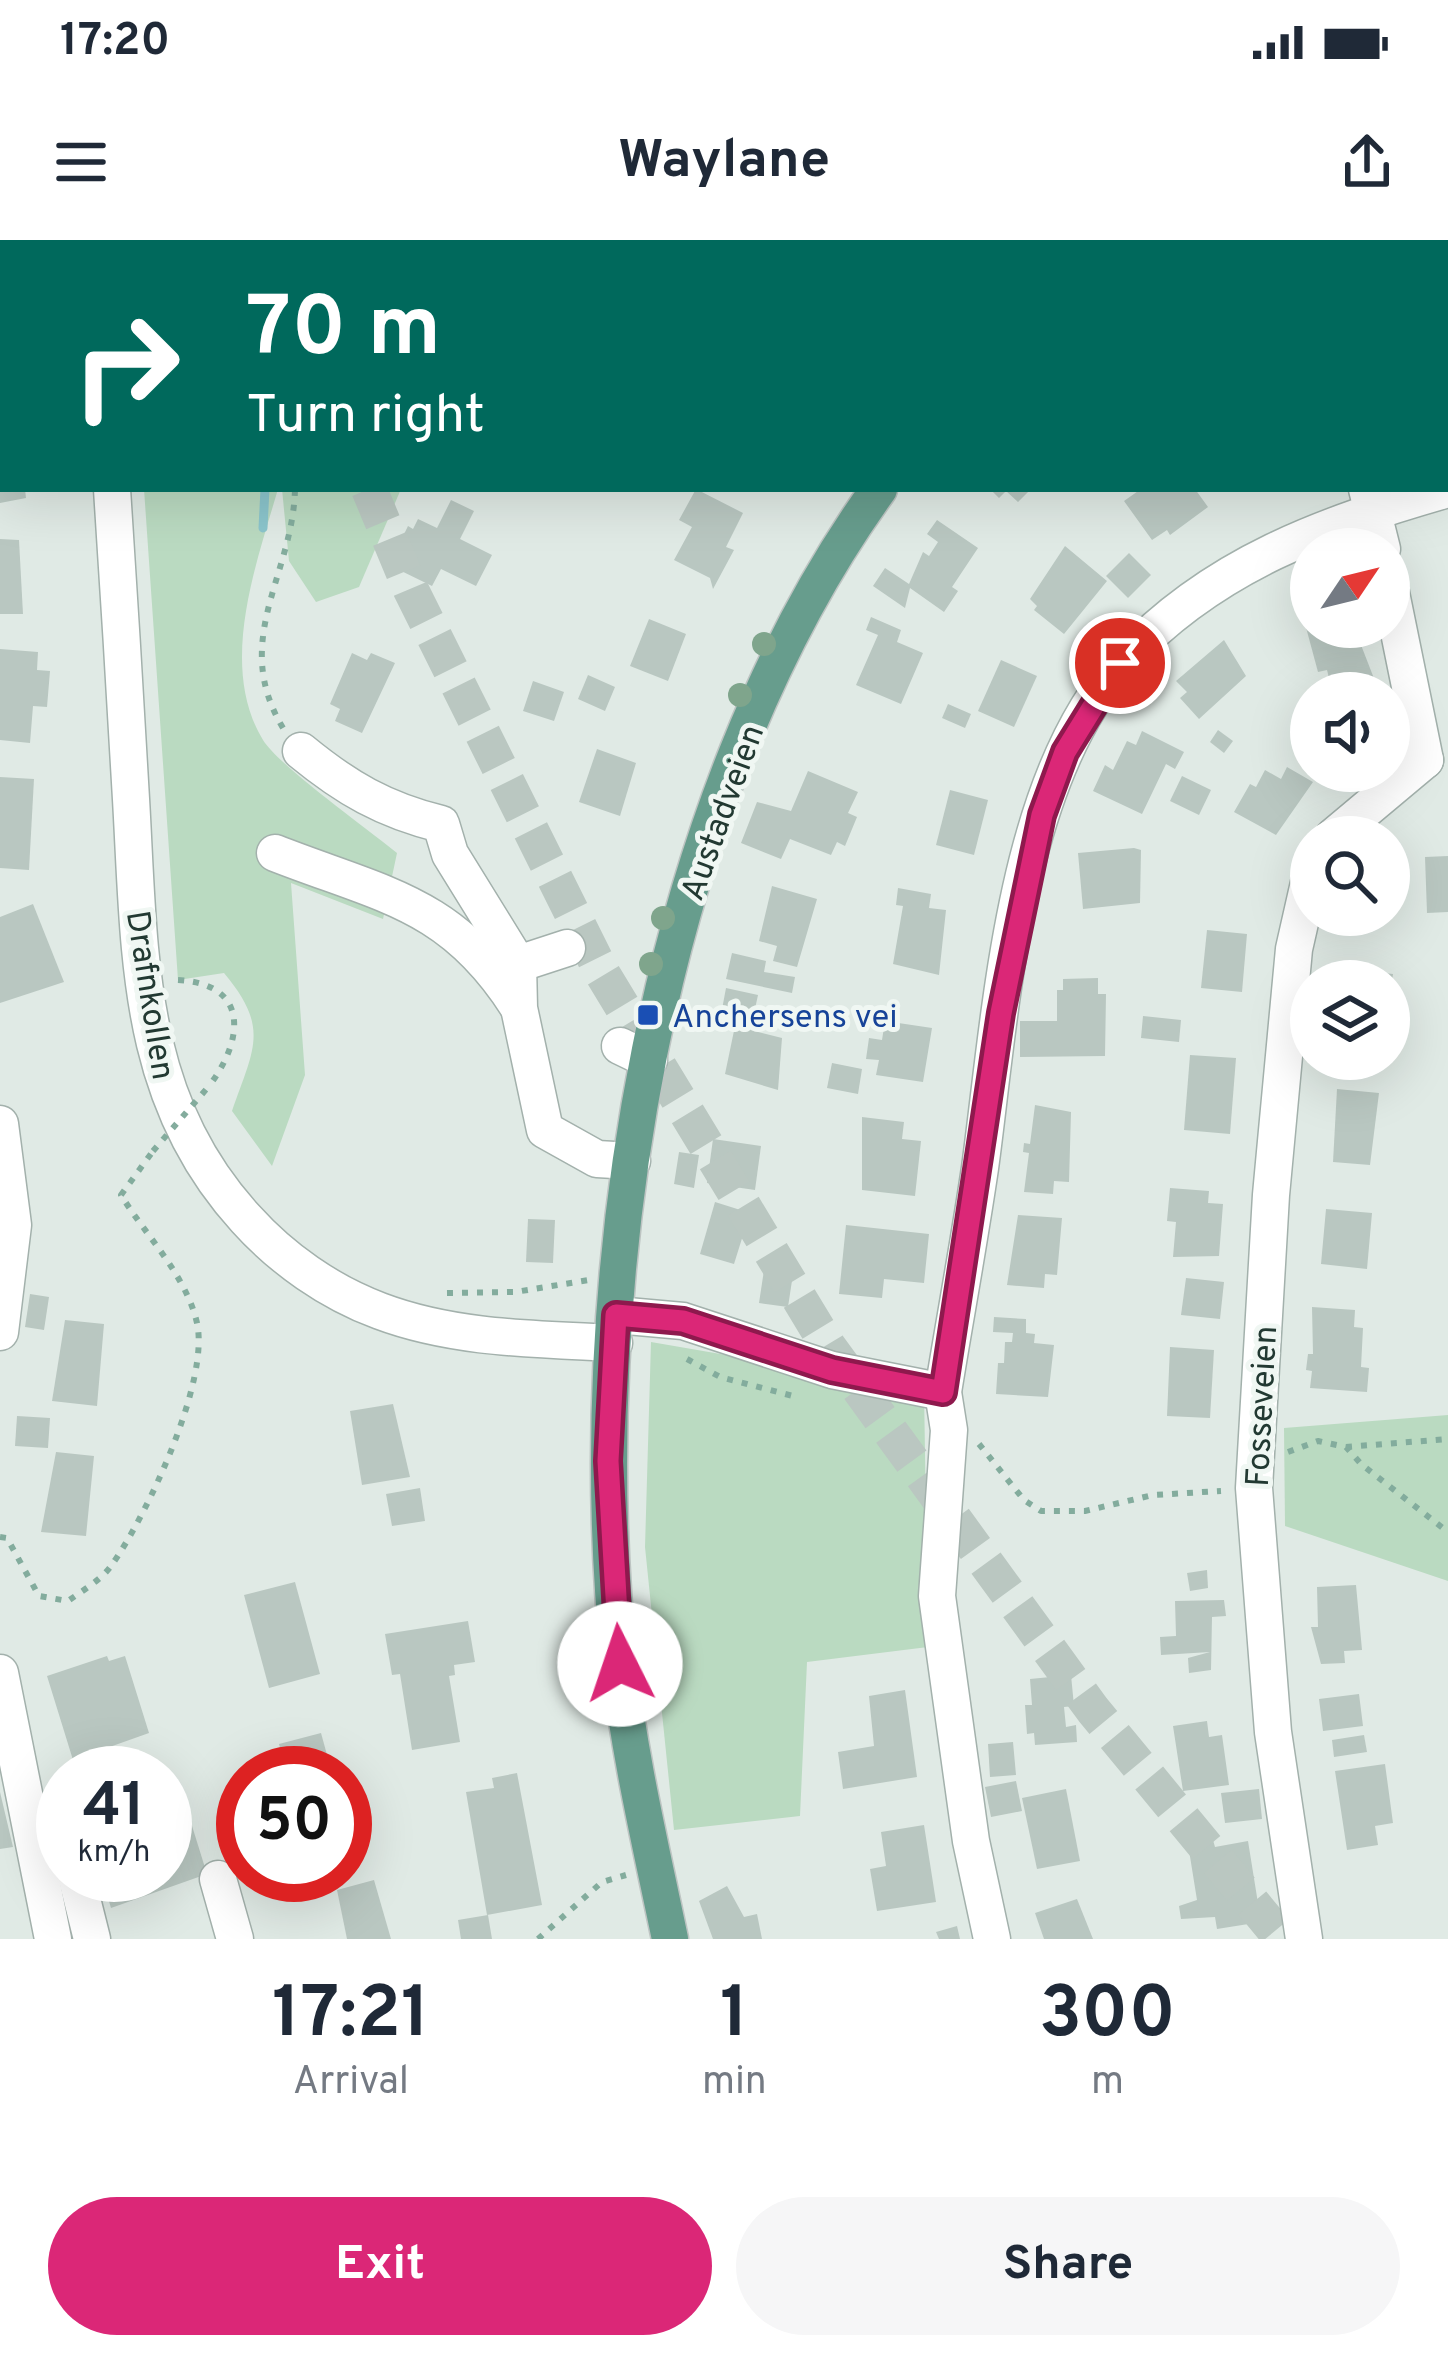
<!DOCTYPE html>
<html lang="en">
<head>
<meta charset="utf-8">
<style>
	body { margin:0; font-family:Overpass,sans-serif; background:#f6f6f7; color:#1f2937; height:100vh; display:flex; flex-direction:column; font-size:45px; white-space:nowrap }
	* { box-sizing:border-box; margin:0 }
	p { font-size:39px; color:#747a83 }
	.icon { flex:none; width:66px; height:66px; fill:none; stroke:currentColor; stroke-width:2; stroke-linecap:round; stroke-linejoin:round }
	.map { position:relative; height:1699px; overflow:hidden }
	.panel { display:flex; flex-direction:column; background:#fff; flex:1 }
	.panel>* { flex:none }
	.hud { position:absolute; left:0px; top:0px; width:1449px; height:252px; box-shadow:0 12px 48px #0002; background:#00695c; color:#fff; overflow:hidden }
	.needle { width:78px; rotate:55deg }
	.controls { position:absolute; left:1290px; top:288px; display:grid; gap:24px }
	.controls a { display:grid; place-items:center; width:120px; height:120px; border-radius:50%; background:#fff; box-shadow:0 12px 48px #0002; font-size:60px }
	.speed { position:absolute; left:36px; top:1506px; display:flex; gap:24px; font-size:60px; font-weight:700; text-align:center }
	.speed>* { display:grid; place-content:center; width:156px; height:156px; border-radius:50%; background:#fff; box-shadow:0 12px 48px #0002; line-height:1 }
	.speed small { font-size:30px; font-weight:400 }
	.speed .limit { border:18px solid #d22; background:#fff; color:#111 }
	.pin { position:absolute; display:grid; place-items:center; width:102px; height:102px; color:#fff; margin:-51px; border:6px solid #fff; border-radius:50%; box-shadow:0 3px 12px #0007 }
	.me { position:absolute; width:132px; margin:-66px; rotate:356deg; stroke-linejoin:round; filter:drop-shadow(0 0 9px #0008) }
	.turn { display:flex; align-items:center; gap:42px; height:252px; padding:0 48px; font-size:54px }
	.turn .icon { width:156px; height:156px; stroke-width:2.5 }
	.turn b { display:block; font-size:84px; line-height:102px }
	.eta { display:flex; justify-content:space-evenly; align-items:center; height:204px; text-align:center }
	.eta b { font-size:72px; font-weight:700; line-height:84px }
	.primary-button { display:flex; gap:24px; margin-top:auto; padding:24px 48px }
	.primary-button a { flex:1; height:138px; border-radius:72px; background:#db2777; color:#fff; font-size:48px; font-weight:700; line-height:138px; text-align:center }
	.primary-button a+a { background:#f6f6f7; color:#1f2937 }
	.status { display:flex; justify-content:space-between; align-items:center; height:84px; padding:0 60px; background:#fff; direction:ltr }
	.status svg { height:33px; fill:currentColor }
	header { display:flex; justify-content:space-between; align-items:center; height:156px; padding:0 48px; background:#fff; font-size:54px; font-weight:700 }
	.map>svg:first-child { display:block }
</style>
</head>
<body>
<div class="status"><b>17:20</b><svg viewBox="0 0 49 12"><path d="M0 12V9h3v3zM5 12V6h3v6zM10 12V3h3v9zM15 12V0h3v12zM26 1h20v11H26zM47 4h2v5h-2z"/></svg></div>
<header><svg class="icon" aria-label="menu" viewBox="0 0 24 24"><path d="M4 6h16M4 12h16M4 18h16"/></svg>Waylane<svg class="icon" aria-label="share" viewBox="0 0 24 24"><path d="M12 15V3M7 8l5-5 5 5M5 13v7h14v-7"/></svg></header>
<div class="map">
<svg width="1448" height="1699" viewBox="0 0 1448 1699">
	<rect width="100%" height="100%" fill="#e0eae5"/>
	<g fill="#badac1">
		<path d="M 63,0 L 505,0 L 66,3 Z"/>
		<path d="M 144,249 L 278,249 C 256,325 218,426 263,500 C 279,526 368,589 397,613 L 383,679 L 291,643 L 305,835 L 272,926 L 232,871 C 254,808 270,788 224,733 L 178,740 Z"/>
		<path d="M 282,249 L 401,249 L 359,347 L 316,362 L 289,321 Z"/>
		<path d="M 651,1102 L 924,1149 L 928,1407 L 807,1422 L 800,1576 L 674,1590 L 645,1307 Z"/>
		<path d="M 1448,1175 L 1448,1341 L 1285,1286 L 1284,1188 Z"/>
	</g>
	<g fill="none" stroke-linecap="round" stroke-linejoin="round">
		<g stroke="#8bc5cc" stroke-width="9">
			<path d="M 188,0 L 190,3"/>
			<path d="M 263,288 L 265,249"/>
		</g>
	</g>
	<g fill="#b9c7c1">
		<path d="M 0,249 L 25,249 L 26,258 L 0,263 Z"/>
		<path d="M 696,249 L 743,273 L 726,307 L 734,310 L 713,349 L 710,338 L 674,320 L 692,287 L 679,280 Z"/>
		<path d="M 990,249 L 1031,249 L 1018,262 L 1006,251 L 999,258 Z"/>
		<path d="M 1141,249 L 1195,249 L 1208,267 L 1170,295 L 1167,290 L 1152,300 L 1124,261 Z"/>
		<path d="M 451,260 L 474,271 L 460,299 L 492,315 L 476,346 L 441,329 L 432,346 L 389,325 L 408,286 L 413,289 L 418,279 L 437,288 Z"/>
		<path d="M 937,280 L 978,308 L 952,347 L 958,351 L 944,372 L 910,348 L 905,368 L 873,346 L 885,328 L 909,344 L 923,312 L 929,316 L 938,302 L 927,294 Z"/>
		<path d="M 0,299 L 19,300 L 23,374 L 0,374 Z"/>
		<path d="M 1065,306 L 1107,341 L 1064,394 L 1034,370 L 1037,366 L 1030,359 Z"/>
		<path d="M 1129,313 L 1151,335 L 1128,358 L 1106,336 Z"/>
		<path d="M 871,377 L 901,390 L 897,402 L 923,413 L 901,464 L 856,445 L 878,395 L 866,390 Z"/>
		<path d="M 1311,378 L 1311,387 L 1354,387 L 1375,441 L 1332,450 L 1327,430 L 1318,432 L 1304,380 Z"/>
		<path d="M 649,379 L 686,394 L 668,441 L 630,426 Z"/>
		<path d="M 1224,400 L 1246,436 L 1199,479 L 1180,458 L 1187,452 L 1176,441 Z"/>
		<path d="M 0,409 L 38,412 L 37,430 L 50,431 L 47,467 L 33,466 L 30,503 L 0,500 Z"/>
		<path d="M 352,413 L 367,420 L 371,413 L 395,423 L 362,493 L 335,481 L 340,469 L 330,464 Z"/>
		<path d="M 1001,420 L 1037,436 L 1014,487 L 978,471 Z"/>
		<path d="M 588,435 L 615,447 L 605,471 L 578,459 Z"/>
		<path d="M 533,441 L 564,452 L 554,481 L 523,471 Z"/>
		<path d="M 948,464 L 971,474 L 965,488 L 942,478 Z"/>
		<path d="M 1218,490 L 1233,501 L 1224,513 L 1210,502 Z"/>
		<path d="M 1142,491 L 1184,512 L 1175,529 L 1166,524 L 1142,574 L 1093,551 L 1105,525 L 1113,530 L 1127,501 L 1136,505 Z"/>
		<path d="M 597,509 L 636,523 L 620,576 L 579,562 Z"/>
		<path d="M 1287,527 L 1313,542 L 1276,595 L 1234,572 L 1250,544 L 1256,547 L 1265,530 L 1281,539 Z"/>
		<path d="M 808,531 L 858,552 L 848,573 L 857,577 L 845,606 L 837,602 L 831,615 L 790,599 L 781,619 L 741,603 L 757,562 L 791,571 Z"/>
		<path d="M 1182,536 L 1211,550 L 1199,575 L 1170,561 Z"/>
		<path d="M 0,537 L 34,539 L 29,630 L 0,628 Z"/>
		<path d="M 950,550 L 988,560 L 974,615 L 936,605 Z"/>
		<path d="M 1134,608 L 1141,610 L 1140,663 L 1083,669 L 1078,613 Z"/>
		<path d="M 1448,616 L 1448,672 L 1427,673 L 1425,617 Z"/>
		<path d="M 772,646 L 817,659 L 797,727 L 773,721 L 777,706 L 759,701 Z"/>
		<path d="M 898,648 L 931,654 L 929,668 L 946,670 L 939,735 L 893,724 L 903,666 L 896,665 Z"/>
		<path d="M 33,664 L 64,742 L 0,763 L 0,677 Z"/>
		<path d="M 1207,690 L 1247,694 L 1242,752 L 1201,748 Z"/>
		<path d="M 732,713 L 766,721 L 764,732 L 795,737 L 792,753 L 726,739 Z"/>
		<path d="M 1366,731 L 1393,734 L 1392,741 L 1365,741 Z"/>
		<path d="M 1098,738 L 1098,754 L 1106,754 L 1105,816 L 1020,817 L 1020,781 L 1057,781 L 1057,750 L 1063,750 L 1063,739 Z"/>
		<path d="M 726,748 L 758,755 L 751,787 L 720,780 Z"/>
		<path d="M 1389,755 L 1398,756 L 1396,774 L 1389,773 Z"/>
		<path d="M 1143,776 L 1181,780 L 1179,802 L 1141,798 Z"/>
		<path d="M 885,781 L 932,788 L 923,842 L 876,835 L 879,820 L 866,819 L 869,798 L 882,800 Z"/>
		<path d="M 735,786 L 782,798 L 778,850 L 725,834 Z"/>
		<path d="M 1190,815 L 1236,818 L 1230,894 L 1184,890 Z"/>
		<path d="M 832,823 L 862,829 L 858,854 L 827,848 Z"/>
		<path d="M 1337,849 L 1379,853 L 1370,925 L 1333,922 Z"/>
		<path d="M 1035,865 L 1071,872 L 1069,942 L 1054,941 L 1053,954 L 1024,952 L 1029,913 L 1023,912 L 1024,903 L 1030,904 Z"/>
		<path d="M 862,877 L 904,882 L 902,899 L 921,901 L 915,956 L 862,950 Z"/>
		<path d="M 713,899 L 761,906 L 755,950 L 707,943 Z"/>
		<path d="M 679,912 L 699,915 L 694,948 L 674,944 Z"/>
		<path d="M 1170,948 L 1209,951 L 1208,963 L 1223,964 L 1219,1016 L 1173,1017 L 1176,982 L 1167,981 Z"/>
		<path d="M 715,962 L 750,973 L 734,1024 L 700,1014 Z"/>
		<path d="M 1326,969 L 1372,973 L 1367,1029 L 1321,1024 Z"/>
		<path d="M 1018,975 L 1062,978 L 1057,1035 L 1045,1034 L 1044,1048 L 1007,1045 Z"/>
		<path d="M 528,979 L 555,980 L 553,1023 L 526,1022 Z"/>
		<path d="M 846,985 L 929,994 L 924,1043 L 884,1039 L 882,1058 L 839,1054 Z"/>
		<path d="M 764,1030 L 793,1034 L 788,1067 L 759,1063 Z"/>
		<path d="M 1186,1038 L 1224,1042 L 1220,1079 L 1181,1075 Z"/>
		<path d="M 30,1054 L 49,1057 L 44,1090 L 25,1087 Z"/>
		<path d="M 1312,1067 L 1355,1070 L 1354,1087 L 1363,1088 L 1361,1127 L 1369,1128 L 1367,1152 L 1310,1148 L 1312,1131 L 1306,1130 L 1308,1114 L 1313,1114 Z"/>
		<path d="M 994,1077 L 1026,1079 L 1026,1093 L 1035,1094 L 1034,1103 L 1054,1105 L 1048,1157 L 996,1154 L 998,1123 L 1004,1123 L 1005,1102 L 1012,1102 L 1013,1093 L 993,1092 Z"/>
		<path d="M 65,1080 L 104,1084 L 97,1166 L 52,1161 Z"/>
		<path d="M 1170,1107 L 1214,1110 L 1210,1178 L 1167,1176 Z"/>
		<path d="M 393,1164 L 410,1237 L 362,1245 L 350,1171 Z"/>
		<path d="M 17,1176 L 50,1178 L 48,1208 L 15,1206 Z"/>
		<path d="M 56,1212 L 94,1216 L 86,1296 L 41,1292 Z"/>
		<path d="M 420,1248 L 425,1281 L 392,1286 L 386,1254 Z"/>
		<path d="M 1207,1330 L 1208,1348 L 1190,1351 L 1187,1333 Z"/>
		<path d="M 295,1342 L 320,1434 L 269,1448 L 244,1355 Z"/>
		<path d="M 1356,1345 L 1362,1410 L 1344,1411 L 1345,1423 L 1321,1424 L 1311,1387 L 1318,1387 L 1317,1347 Z"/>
		<path d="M 1224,1360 L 1226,1376 L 1212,1377 L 1211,1430 L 1189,1433 L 1188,1418 L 1210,1412 L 1161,1415 L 1160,1397 L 1176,1396 L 1175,1361 Z"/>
		<path d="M 468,1381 L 475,1422 L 454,1425 L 455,1435 L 449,1436 L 460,1502 L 412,1510 L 400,1434 L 392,1435 L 385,1394 Z"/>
		<path d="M 107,1416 L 109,1421 L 125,1416 L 149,1493 L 73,1520 L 47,1436 Z"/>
		<path d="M 1071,1435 L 1074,1466 L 1064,1467 L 1066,1487 L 1076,1485 L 1077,1502 L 1035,1505 L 1034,1493 L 1027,1494 L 1025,1465 L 1032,1465 L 1030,1439 Z"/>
		<path d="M 905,1450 L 917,1537 L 843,1549 L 838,1512 L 874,1506 L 869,1456 Z"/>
		<path d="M 1359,1454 L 1363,1486 L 1323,1491 L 1319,1459 Z"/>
		<path d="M 1207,1481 L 1209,1497 L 1222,1495 L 1229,1545 L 1183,1551 L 1173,1486 Z"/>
		<path d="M 321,1493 L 332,1533 L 287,1533 L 279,1504 Z"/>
		<path d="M 1364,1495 L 1367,1512 L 1334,1517 L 1332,1500 Z"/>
		<path d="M 1013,1502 L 1016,1535 L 990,1537 L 988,1504 Z"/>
		<path d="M 1385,1524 L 1393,1583 L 1375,1586 L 1378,1605 L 1347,1610 L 1335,1531 Z"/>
		<path d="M 517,1533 L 542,1665 L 487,1675 L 466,1552 L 494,1548 L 492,1538 Z"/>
		<path d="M 1016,1541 L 1022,1571 L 991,1577 L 985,1547 Z"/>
		<path d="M 1066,1549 L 1080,1621 L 1037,1629 L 1022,1558 Z"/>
		<path d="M 1259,1549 L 1262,1579 L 1225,1583 L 1221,1553 Z"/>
		<path d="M 0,1552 L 13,1607 L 0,1609 Z"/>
		<path d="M 354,1552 L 365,1594 L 345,1599 L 345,1554 Z"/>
		<path d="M 183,1557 L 207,1634 L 111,1668 L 101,1635 L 165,1635 L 165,1563 Z"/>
		<path d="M 924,1585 L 936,1662 L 877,1671 L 870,1629 L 886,1626 L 881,1592 Z"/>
		<path d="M 1213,1600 L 1215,1607 L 1248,1601 L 1261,1682 L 1217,1689 L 1215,1677 L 1181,1679 L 1179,1666 L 1197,1660 L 1188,1604 Z"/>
		<path d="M 374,1640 L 391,1699 L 347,1699 L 337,1650 Z"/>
		<path d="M 727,1646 L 744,1677 L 757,1674 L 762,1699 L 713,1699 L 699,1661 Z"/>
		<path d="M 1077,1659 L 1093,1699 L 1044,1699 L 1035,1673 Z"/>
		<path d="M 488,1675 L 492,1699 L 461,1699 L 458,1680 Z"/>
		<path d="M 957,1686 L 960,1699 L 939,1699 L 936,1692 Z"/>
	</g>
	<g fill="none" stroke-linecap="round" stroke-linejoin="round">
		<g stroke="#bac7c1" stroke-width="36" stroke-dasharray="36 18" stroke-linecap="butt">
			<path d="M 266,0 L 267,3"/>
			<path d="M 369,249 L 411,350 L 602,733 L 828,1106 L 1093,1470 L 1282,1699"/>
		</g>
		<g stroke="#a3b1ac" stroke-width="39">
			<g id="minor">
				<path d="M 9,0 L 12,3"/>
				<path d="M 779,0 L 780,3"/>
				<path d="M 1300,2 L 1300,3"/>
				<path d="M 654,3 L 657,0"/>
				<path d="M 112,249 C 119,352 125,456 131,559 C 140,714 135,858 246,979 C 282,1019 329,1052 380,1071 C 454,1099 537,1099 614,1103"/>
				<path d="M 1367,249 L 1382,309"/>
				<path d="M 1389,343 L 1425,520"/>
				<path d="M 301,511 C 346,548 384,570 441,584 L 450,614 L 518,724 L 519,768 L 545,890 L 597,919 L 632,921"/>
				<path d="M 1333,597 L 1425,520"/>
				<path d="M 275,613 C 382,655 451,662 517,765"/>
				<path d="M 518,724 L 567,708"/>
				<path d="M 620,806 L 649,820"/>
				<path d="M 0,884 L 13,985 L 0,1092"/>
				<path d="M 616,1075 L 683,1081 L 832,1130 L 943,1152"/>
				<path d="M 0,1433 L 53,1699"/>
				<path d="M 76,1635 L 92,1699"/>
				<path d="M 218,1639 L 235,1699"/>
				<path d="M 992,1699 L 971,1601 L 937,1356 L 949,1190 L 943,1152 C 955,1078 969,1003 980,928 C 1001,774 1013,539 1124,420 C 1213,324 1326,284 1448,249"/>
				<path d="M 1304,1699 L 1273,1492 L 1254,1248 L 1271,955 L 1294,709 L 1311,634"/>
			</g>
		</g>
		<g stroke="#bdc4c2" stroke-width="39">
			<g id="major">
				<path d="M 1212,3 L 1219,0"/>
				<path d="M 670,1699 C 651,1607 629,1515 619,1422 C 580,1045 653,562 879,249"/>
			</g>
		</g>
		<g stroke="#83ac9d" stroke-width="6" stroke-dasharray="6 9" stroke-linecap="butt">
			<path d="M 63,0 L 66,3"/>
			<path d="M 283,0 L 283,3"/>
			<path d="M 1123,3 L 1129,0"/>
			<path d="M 283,488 C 230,400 293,336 295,249"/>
			<path d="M 178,740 C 250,744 244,800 209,846"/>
			<path d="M 447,1053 L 515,1052 L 589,1040"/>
			<path d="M 687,1119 L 720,1137 L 793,1156"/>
			<path d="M 979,1204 L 1024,1260 L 1041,1271 L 1085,1271 L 1153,1255 L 1221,1251"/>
			<path d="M 1346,1207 L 1448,1199"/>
			<path d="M 1288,1212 L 1318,1201 L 1346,1207 L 1361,1224 L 1448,1292"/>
			<path d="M 0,1297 L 7,1298 L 39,1356 L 68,1361 C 82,1351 101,1340 111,1326 C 146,1277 210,1142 197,1083 C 186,1035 146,996 121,955 L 153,911"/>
			<path d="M 538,1699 L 602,1642 L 626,1635"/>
		</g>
		<use href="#minor" stroke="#fff" stroke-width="36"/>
		<use href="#major" stroke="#679d8d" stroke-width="36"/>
		<path stroke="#83ac9d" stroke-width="6" stroke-dasharray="6 9" stroke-linecap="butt" d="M 153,911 L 209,846"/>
	</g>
	<g fill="#7fa58c">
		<circle cx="764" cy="404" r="12"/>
		<circle cx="740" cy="455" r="12"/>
		<circle cx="663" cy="678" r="12"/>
		<circle cx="651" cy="724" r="12"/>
	</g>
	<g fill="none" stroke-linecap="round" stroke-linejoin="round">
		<g stroke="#8e194d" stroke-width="30">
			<path id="route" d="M 620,1424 L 608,1221 L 616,1075 L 683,1081 L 832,1130 L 943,1152 L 1001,773 L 1042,575 L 1065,512 L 1120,423"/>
		</g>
		<use href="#route" stroke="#db2777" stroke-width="21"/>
	</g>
	<rect fill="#1a4fb4" stroke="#f0f7f3" stroke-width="4.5" x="636" y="763" width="24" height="24" rx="6"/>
	<g text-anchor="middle" stroke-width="10" stroke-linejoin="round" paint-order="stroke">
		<g font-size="33" fill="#223932" stroke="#f0f7f3">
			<text transform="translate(721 572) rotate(-70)" y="12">Austadveien</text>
			<text transform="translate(152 755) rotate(81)" y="12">Drafnkollen</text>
			<text transform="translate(1260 1166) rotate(-87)" y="12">Fosseveien</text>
		</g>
		<g font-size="33" fill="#164399" stroke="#f0f7f3" text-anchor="start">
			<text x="672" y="787">Anchersens vei</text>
		</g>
	</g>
</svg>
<div class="controls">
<a><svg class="needle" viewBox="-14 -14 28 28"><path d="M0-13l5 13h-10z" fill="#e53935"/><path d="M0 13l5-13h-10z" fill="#747a83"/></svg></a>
<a><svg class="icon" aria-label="sound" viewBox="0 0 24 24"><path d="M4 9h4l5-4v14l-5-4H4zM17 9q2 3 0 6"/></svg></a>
<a><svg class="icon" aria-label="search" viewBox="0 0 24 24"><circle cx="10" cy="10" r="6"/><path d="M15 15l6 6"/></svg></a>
<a><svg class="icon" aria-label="layers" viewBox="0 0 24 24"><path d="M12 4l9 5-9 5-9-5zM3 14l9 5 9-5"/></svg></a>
</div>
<div class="speed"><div>41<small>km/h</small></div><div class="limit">50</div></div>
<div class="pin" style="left:1120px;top:423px;background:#d93025"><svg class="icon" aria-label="arrive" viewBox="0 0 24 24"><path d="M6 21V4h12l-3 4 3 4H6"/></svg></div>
<svg class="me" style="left:620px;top:1424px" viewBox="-20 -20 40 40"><circle r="19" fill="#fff"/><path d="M0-13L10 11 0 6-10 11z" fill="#db2777"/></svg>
<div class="hud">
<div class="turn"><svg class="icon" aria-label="right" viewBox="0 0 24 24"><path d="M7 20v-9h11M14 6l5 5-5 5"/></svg><div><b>70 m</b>Turn right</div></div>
</div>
</div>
<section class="panel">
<div class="eta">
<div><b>17:21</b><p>Arrival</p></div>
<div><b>1</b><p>min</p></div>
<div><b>300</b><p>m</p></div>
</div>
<div class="primary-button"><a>Exit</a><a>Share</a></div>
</section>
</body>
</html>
